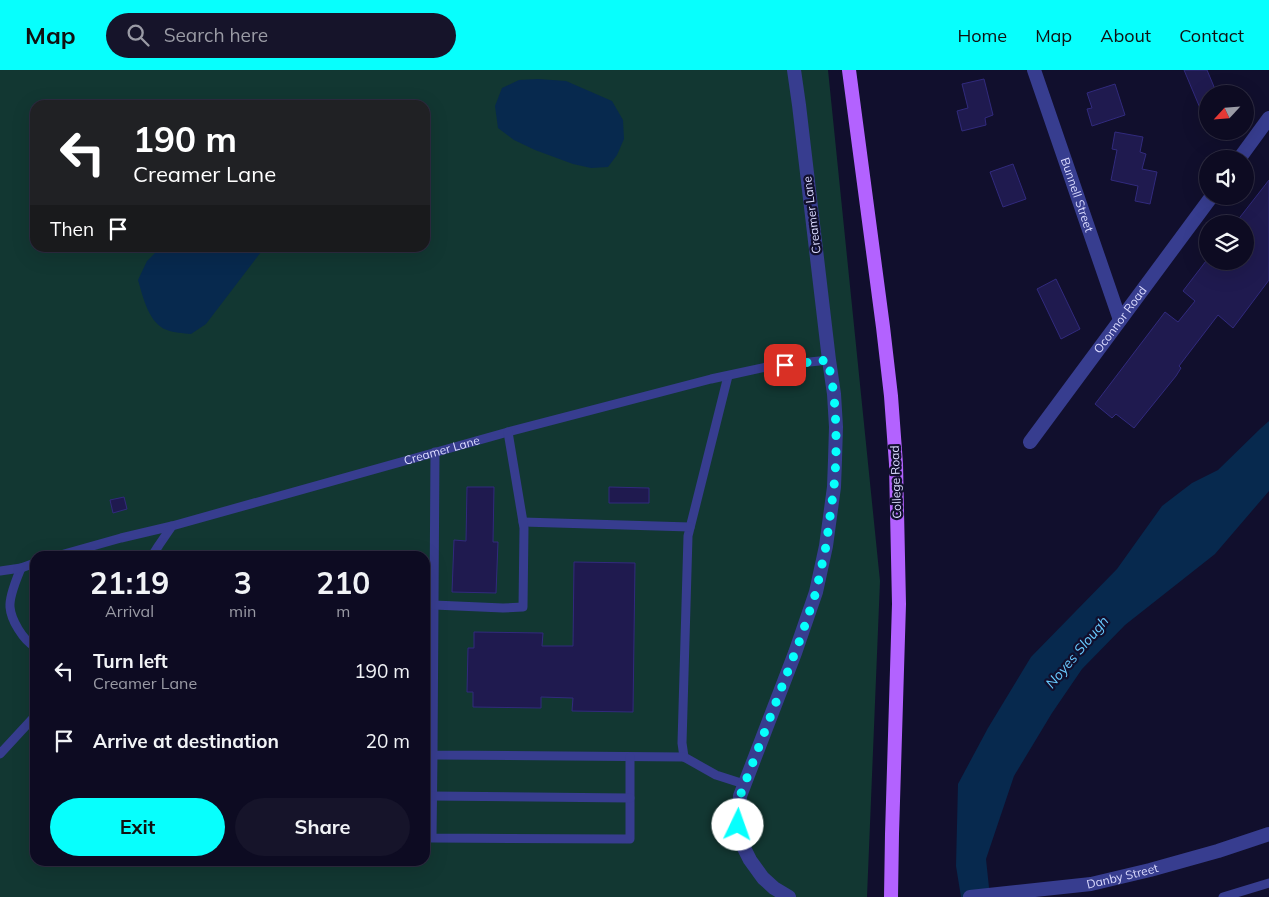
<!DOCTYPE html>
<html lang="en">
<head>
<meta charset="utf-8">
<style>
	body { margin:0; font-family:Mulish,sans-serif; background:#16142a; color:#f1f3f6; height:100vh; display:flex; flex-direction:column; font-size:19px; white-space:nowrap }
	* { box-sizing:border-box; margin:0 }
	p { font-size:16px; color:#9a9ba5 }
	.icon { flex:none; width:28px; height:28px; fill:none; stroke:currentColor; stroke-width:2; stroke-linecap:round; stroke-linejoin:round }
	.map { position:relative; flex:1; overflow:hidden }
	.drawer { position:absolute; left:30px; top:481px; width:400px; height:315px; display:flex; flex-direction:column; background:#0d0b22; border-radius:15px; box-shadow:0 5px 20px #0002,0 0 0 1px #2d2b40 }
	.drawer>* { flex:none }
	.banner { position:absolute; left:30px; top:30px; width:400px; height:152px; border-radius:15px; box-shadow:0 5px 20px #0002,0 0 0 1px #2d2b40; background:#202124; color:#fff; overflow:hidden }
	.needle { width:32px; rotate:244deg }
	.fabs { position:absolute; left:1199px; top:15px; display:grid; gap:10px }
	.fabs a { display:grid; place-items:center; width:55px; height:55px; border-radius:50%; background:#0d0b22; box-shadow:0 5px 20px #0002,0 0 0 1px #2d2b40; font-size:25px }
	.pin { position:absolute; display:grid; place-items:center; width:42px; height:42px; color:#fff; margin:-21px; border-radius:10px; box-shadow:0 2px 8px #0006 }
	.me { position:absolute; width:55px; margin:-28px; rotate:3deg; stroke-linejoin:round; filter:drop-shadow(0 0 4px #0008) }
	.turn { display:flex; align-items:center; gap:18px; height:105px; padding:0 20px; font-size:22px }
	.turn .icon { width:65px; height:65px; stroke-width:2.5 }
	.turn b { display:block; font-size:35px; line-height:42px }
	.then { display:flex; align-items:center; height:48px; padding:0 20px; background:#0003; gap:10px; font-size:19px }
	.eta { display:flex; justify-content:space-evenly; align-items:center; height:85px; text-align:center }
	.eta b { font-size:30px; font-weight:700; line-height:35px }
	.cta { display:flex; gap:10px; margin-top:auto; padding:10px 20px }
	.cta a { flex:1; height:58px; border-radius:30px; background:#07fffd; color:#111; font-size:20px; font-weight:700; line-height:58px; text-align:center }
	.cta a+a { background:#16142a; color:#f1f3f6 }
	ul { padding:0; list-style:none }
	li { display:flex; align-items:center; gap:15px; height:70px; padding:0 20px }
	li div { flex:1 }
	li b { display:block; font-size:19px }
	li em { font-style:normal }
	header { display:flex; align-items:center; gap:30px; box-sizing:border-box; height:70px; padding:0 25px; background:#07fffd; color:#111 }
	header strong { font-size:24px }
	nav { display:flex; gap:28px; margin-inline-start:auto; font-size:18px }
	.search { width:350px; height:45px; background:#16142a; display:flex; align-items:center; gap:12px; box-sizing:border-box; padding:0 18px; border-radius:28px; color:#9a9ba5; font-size:19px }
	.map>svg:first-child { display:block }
</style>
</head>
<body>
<header>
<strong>Map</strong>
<div class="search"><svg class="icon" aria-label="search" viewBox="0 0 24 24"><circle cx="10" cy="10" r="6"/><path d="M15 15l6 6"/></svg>Search here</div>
<nav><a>Home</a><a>Map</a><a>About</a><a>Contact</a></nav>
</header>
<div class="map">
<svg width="1269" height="827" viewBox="0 0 1269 827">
	<rect width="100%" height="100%" fill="#110f2d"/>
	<path fill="#123732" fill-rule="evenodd" d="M 0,0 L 828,0 L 880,511 L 867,827 L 0,827 ZM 35,35 L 425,35 L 425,178 L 35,178 ZM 35,486 L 425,486 L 425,791 L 35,791 Z"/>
	<g fill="#07294e">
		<path d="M 538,9 L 566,11 L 612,31 L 623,50 L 624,69 L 617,85 L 608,97 L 591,98 L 573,94 L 535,80 L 514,70 L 498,58 L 495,36 L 502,18 L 519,10 Z"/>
		<path d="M 160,178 L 264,178 L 206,254 L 191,264 C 183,263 174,263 167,260 C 149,254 143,227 138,210 L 147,191 Z"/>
		<path d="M 1269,351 L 1269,421 L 1215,484 L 1125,555 L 1082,599 L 1052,643 L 1014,706 L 986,789 L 990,827 L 961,827 L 956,796 L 958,714 L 988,658 L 1031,587 L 1117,499 L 1162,436 L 1192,413 L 1218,400 L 1260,359 Z"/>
	</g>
	<g fill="#1f1a4f" stroke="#312a7d">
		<path d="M 1184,0 L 1207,0 L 1217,24 L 1208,24 L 1208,57 Z"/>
		<path d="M 984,9 L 993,45 L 985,48 L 986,55 L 962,61 L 957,41 L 968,38 L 962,14 Z"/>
		<path d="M 1115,14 L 1125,45 L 1092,56 L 1087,39 L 1092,38 L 1087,23 Z"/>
		<path d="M 1115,62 L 1143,67 L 1140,82 L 1146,84 L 1142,99 L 1157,102 L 1150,134 L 1135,131 L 1138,116 L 1111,110 L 1117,80 L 1112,79 Z"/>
		<path d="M 1013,94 L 1026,129 L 1003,137 L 990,102 Z"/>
		<path d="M 1269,110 L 1269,210 L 1233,258 L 1218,245 L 1179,296 L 1181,298 L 1176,306 L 1134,358 L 1116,344 L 1112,348 L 1095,334 L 1165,242 L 1178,252 L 1195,231 L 1183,221 L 1206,191 L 1245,191 L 1245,154 L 1240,154 L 1237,151 Z"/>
		<path d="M 1056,209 L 1080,259 L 1061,269 L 1037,219 Z"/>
		<path d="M 467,417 L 494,417 L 493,472 L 498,472 L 496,523 L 452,522 L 454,470 L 466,471 Z"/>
		<path d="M 609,417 L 649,418 L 649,433 L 609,433 Z"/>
		<path d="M 124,427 L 127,439 L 113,443 L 110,430 Z"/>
		<path d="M 574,492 L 635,493 L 633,642 L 572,641 L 573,628 L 541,627 L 541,638 L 473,637 L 473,622 L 467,622 L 468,578 L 474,578 L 474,562 L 543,563 L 542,576 L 573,576 Z"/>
	</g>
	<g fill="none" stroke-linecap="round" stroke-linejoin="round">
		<g stroke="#373d8f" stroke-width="9">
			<path d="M 728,306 L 688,466 L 682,673 L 684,687 L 716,705 L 744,714"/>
			<path d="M 435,382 L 433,685 L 684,687"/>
			<path d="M 523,452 L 690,457"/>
			<path id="s1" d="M 57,486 L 121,468 L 172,456 L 508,362 L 711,309 L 771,296 L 829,290"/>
			<path d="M 152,486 L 159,475 L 172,456"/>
			<path d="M 21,498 C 17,508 9,526 10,537 C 11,550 23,570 35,577"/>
			<path d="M 0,501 L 21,498 L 35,493"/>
			<path d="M 434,535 L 503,538 L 523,537 L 524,458 L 508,362"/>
			<path d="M 0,684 L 35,646"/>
			<path d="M 433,685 L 432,768 L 630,769 L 630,687"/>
			<path d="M 432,726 L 630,728"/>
			<path d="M 1223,827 L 1269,813"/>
		</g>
		<g stroke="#373d8f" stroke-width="14">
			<path id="s2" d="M 1034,0 L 1120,250"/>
			<path d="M 1239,89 L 1269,48"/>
			<path id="s3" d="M 1030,372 L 1212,126"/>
			<path d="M 789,827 L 774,818 L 763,808 L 750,790 L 742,774 L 738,755 L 740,726 L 795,583 L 816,522 L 826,476 L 834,417 L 835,390 L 836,357 L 834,324 L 829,290 L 799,35 L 794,0"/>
		</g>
		<path stroke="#373d8f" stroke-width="14" id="s4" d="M 970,827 L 1091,814 L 1150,800 L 1218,781 L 1269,764"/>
		<path stroke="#b362ff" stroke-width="14" d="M 849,0 L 883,257 L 891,326 L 896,394 L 899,534 L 892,764 L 891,827"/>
	</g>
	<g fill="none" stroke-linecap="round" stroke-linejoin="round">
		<path stroke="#07fffd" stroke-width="9" stroke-dasharray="0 16.2" d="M 738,755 L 740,726 L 801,567 L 816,522 L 826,476 L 834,417 L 836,390 L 836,357 L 834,324 L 828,290 L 785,295"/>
	</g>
	<g text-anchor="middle" stroke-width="4.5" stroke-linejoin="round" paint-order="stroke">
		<g font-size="12" fill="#dbdbff" stroke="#110f2d">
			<text dy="4" stroke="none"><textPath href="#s2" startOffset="132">Bunnell Street</textPath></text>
			<text transform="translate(812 145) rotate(-97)" y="4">Creamer Lane</text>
			<text dy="4" stroke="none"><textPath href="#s3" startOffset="152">Oconnor Road</textPath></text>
			<text dy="4" stroke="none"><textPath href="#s1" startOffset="399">Creamer Lane</textPath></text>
			<text transform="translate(896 412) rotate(-92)" y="4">College Road</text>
			<text dy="4" stroke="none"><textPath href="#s4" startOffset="154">Danby Street</textPath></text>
		</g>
		<g font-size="14" font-style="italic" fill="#69caff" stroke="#110f2d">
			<text transform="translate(1077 582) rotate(-50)" y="5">Noyes Slough</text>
		</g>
	</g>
</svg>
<div class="fabs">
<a><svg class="needle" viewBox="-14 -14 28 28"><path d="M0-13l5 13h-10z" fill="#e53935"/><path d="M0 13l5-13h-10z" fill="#9a9ba5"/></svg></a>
<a><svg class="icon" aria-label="sound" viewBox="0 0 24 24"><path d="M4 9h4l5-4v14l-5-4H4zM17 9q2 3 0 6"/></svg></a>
<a><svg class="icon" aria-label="layers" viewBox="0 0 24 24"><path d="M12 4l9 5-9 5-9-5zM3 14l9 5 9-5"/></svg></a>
</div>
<div class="pin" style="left:785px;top:295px;background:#d93025"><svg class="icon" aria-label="arrive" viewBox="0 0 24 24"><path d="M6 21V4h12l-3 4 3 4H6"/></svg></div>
<svg class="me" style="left:738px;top:755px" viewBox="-20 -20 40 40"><circle r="19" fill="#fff"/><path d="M0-13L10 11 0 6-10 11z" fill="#07fffd"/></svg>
<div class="banner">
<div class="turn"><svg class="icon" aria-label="left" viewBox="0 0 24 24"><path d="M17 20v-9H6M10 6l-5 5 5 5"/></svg><div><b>190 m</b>Creamer Lane</div></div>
<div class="then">Then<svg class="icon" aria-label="arrive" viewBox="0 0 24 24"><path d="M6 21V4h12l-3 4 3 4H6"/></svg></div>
</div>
<section class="drawer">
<div class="eta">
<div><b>21:19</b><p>Arrival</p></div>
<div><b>3</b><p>min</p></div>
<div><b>210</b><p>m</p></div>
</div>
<ul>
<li><svg class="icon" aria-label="left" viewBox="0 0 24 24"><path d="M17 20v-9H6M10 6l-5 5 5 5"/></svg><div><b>Turn left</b><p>Creamer Lane</p></div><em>190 m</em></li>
<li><svg class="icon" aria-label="arrive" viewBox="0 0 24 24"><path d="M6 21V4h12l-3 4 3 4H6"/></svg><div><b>Arrive at destination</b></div><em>20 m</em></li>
</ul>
<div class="cta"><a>Exit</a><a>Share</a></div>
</section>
</div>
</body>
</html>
